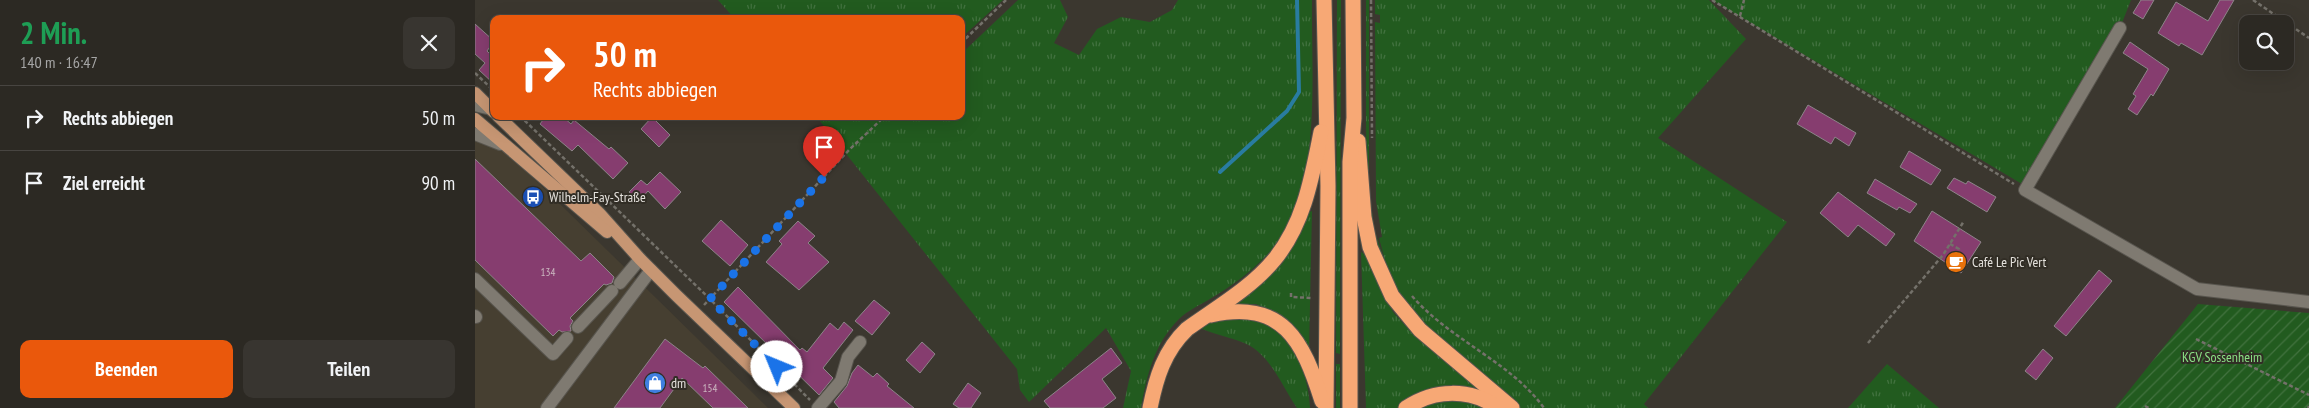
<!DOCTYPE html>
<html lang="de">
<head>
<meta charset="utf-8">
<style>
	body { margin:0; font-family:"PT Sans Narrow",sans-serif; background:#383530; color:#f1f3f6; height:100vh; display:flex; flex-direction:column; font-size:19px; white-space:nowrap }
	* { box-sizing:border-box; margin:0 }
	p { font-size:16px; color:#a6a6a6 }
	.icon { flex:none; width:28px; height:28px; fill:none; stroke:currentColor; stroke-width:2; stroke-linecap:round; stroke-linejoin:round }
	.map { position:relative; flex:1; overflow:hidden }
	.details { display:flex; flex-direction:column; background:#2c2923; width:475px }
	.details>* { flex:none }
	.hud { position:absolute; left:15px; top:15px; width:475px; height:105px; border-radius:10px; box-shadow:0 5px 20px #0002,0 0 0 1px #484541; background:#ea580c; color:#fff; overflow:hidden }
	.buttons { position:absolute; left:1764px; top:15px; display:grid; gap:10px }
	.buttons a { display:grid; place-items:center; width:55px; height:55px; border-radius:10px; background:#2c2923; box-shadow:0 5px 20px #0002,0 0 0 1px #484541; font-size:25px }
	.pin { position:absolute; display:grid; place-items:center; width:42px; height:42px; color:#fff; margin:-51px -21px; border-radius:50% 50% 50% 0; rotate:-45deg; box-shadow:0 0 5px #0007 }
	.pin .icon { rotate:45deg }
	.me { position:absolute; width:55px; margin:-28px; rotate:315deg; stroke-linejoin:round; filter:drop-shadow(0 0 4px #0008) }
	.turn { display:flex; align-items:center; gap:18px; height:105px; padding:0 20px; font-size:22px }
	.turn .icon { width:65px; height:65px; stroke-width:2.5 }
	.turn b { display:block; font-size:35px; line-height:42px }
	.round { display:grid; place-items:center; flex:none; width:52px; height:52px; border-radius:10px; background:#383530 }
	.overview { display:flex; align-items:center; justify-content:space-between; height:85px; padding:0 20px }
	h1 { font-size:30px; font-weight:600; line-height:38px; color:#1e9e55 }
	.button { display:flex; gap:10px; margin-top:auto; padding:10px 20px }
	.button a { flex:1; height:58px; border-radius:10px; background:#ea580c; color:#fff; font-size:20px; font-weight:600; line-height:58px; text-align:center }
	.button a+a { background:#383530; color:#f1f3f6 }
	ul { padding:0; list-style:none }
	li { display:flex; align-items:center; gap:15px; height:65px; padding:0 20px; border-top:1px solid #484541 }
	li div { flex:1 }
	li b { display:block; font-size:19px }
	li em { font-style:normal }
	main { display:flex; flex:1; min-height:0 }
	.map>svg:first-child { display:block }
</style>
</head>
<body>
<main>
<section class="details">
<div class="overview"><div><h1>2 Min.</h1><p>140 m · 16:47</p></div><a class="round"><svg class="icon" aria-label="close" viewBox="0 0 24 24"><path d="M6 6l12 12M18 6L6 18"/></svg></a></div>
<ul>
<li><svg class="icon" aria-label="right" viewBox="0 0 24 24"><path d="M7 20v-9h11M14 6l5 5-5 5"/></svg><div><b>Rechts abbiegen</b></div><em>50 m</em></li>
<li><svg class="icon" aria-label="arrive" viewBox="0 0 24 24"><path d="M6 21V4h12l-3 4 3 4H6"/></svg><div><b>Ziel erreicht</b></div><em>90 m</em></li>
</ul>
<div class="button"><a>Beenden</a><a>Teilen</a></div>
</section>
<div class="map">
<svg width="1834" height="408" viewBox="0 0 1834 408">
	<defs>
		<pattern id="grass-tufts" width="24" height="20" patternUnits="userSpaceOnUse" patternTransform="scale(1.25)"><rect width="24" height="20" fill="#225b1f"/><path d="M3 7l-1-3M5 7V3M7 7l1-3M15 17l-1-3M17 17v-4M19 17l1-3" fill="none" stroke="#42723f"/></pattern>
		<pattern id="garden-furrows" width="10" height="10" patternUnits="userSpaceOnUse" patternTransform="scale(1.25)"><rect width="10" height="10" fill="#225b1f"/><path d="M-1 1l2-2M0 10L10 0M9 11l2-2" fill="none" stroke="#42723f"/></pattern>
	</defs>
	<rect width="100%" height="100%" fill="#3b372f"/>
	<path fill="#463f31" d="M 0,121 L 180,297 L 293,408 L 0,408 Z"/>
	<g fill="url(#grass-tufts)">
		<path d="M 243,0 L 528,0 L 486,38 L 486,19 L 260,19 Z"/>
		<path d="M 543,0 L 585,0 L 593,17 L 579,43 L 604,55 L 622,29 L 646,17 L 675,22 L 697,10 L 703,0 L 837,0 C 836,71 847,181 804,240 C 786,265 762,283 735,299 C 725,305 712,311 704,319 C 679,344 672,375 666,408 L 648,408 L 656,371 L 631,328 L 554,402 L 545,390 L 542,369 L 341,116 L 486,116 L 486,54 Z"/>
		<path d="M 862,0 L 866,0 L 865,354 L 861,353 Z"/>
		<path d="M 891,0 L 894,0 L 894,191 L 900,232 L 911,264 L 904,238 L 907,237 L 901,201 L 900,22 L 905,23 L 905,15 L 900,14 L 900,0 L 1234,0 L 1271,39 L 1183,138 L 1312,222 L 1169,404 L 1173,408 L 1044,408 C 1009,378 956,340 930,303 C 889,247 892,187 891,121 C 891,81 891,40 891,0 Z"/>
		<path d="M 1237,0 L 1656,0 L 1645,28 L 1547,184 Z"/>
		<path d="M 837,211 L 834,351 L 803,314 L 781,304 L 757,304 L 832,213 Z"/>
		<path d="M 886,252 L 891,255 L 918,312 L 936,332 L 1006,389 L 1004,391 L 981,386 L 933,400 L 923,408 L 891,408 Z"/>
		<path d="M 744,319 C 755,319 768,317 779,319 C 816,326 834,375 835,408 L 822,408 C 806,385 794,350 764,341 C 750,336 738,334 723,327 Z"/>
		<rect x="861" y="364" width="4" height="44"/>
		<path d="M 1412,364 L 1464,408 L 1373,408 Z"/>
		<path d="M 992,400 L 1013,408 L 944,408 L 960,402 Z"/>
	</g>
	<path fill="url(#garden-furrows)" d="M 1723,304 L 1834,313 L 1834,408 L 1640,408 Z"/>
	<g fill="none" stroke-linecap="round" stroke-linejoin="round">
		<path stroke="#297ca0" stroke-width="4" d="M 745,172 L 812,111 L 824,92 L 822,0"/>
	</g>
	<g fill="#863d6f" stroke="#8d8489">
		<path d="M 1666,0 L 1679,0 L 1668,19 L 1658,13 Z"/>
		<path d="M 1745,0 L 1759,0 L 1727,55 L 1706,43 L 1704,46 L 1683,33 L 1701,2 L 1733,21 Z"/>
		<path d="M 0,24 L 19,41 L 12,51 L 17,56 L 19,54 L 19,84 L 4,70 L 10,63 L 0,54 Z"/>
		<path d="M 1655,42 L 1694,69 L 1678,96 L 1676,94 L 1662,115 L 1653,109 L 1661,96 L 1658,94 L 1673,69 L 1648,53 Z"/>
		<path d="M 1333,105 L 1381,133 L 1374,146 L 1360,137 L 1356,144 L 1322,124 Z"/>
		<path d="M 71,116 L 87,116 L 96,124 L 99,120 L 134,149 L 136,147 L 153,163 L 138,179 L 103,145 L 97,151 L 65,124 Z"/>
		<path d="M 177,117 L 195,135 L 184,147 L 166,129 Z"/>
		<path d="M 1434,151 L 1466,170 L 1456,185 L 1425,167 Z"/>
		<path d="M 0,159 L 106,261 L 115,253 L 139,277 L 137,283 L 131,285 L 129,284 L 95,318 L 98,321 L 95,326 L 96,331 L 87,332 L 84,330 L 78,336 L 0,260 Z"/>
		<path d="M 185,172 L 206,192 L 190,209 L 173,191 L 164,201 L 154,192 L 166,180 L 172,185 Z"/>
		<path d="M 1479,178 L 1491,184 L 1493,181 L 1521,197 L 1512,212 L 1472,188 Z"/>
		<path d="M 1400,179 L 1442,204 L 1435,213 L 1424,207 L 1422,210 L 1392,193 Z"/>
		<path d="M 1363,192 L 1420,234 L 1411,246 L 1383,225 L 1373,237 L 1345,213 Z"/>
		<path d="M 1457,211 L 1506,242 L 1486,273 L 1439,241 Z"/>
		<path d="M 246,220 L 273,245 L 255,266 L 227,241 Z"/>
		<path d="M 323,221 L 340,236 L 333,243 L 354,262 L 324,290 L 291,262 L 307,244 L 304,241 Z"/>
		<path d="M 1624,270 L 1637,281 L 1591,336 L 1579,326 Z"/>
		<path d="M 263,287 L 325,350 L 327,348 L 332,352 L 355,323 L 363,330 L 369,322 L 378,330 L 348,368 L 358,378 L 344,395 L 249,302 Z"/>
		<path d="M 399,300 L 415,313 L 397,335 L 380,321 Z"/>
		<path d="M 190,339 L 228,368 L 230,366 L 273,408 L 238,408 L 207,378 L 185,408 L 139,408 Z"/>
		<path d="M 447,342 L 460,354 L 445,373 L 431,360 Z"/>
		<path d="M 636,348 L 647,363 L 627,379 L 641,398 L 628,408 L 575,408 L 569,401 Z"/>
		<path d="M 1568,349 L 1578,358 L 1561,380 L 1550,371 Z"/>
		<path d="M 383,365 L 398,377 L 402,373 L 414,384 L 412,386 L 439,408 L 364,408 L 359,402 L 372,386 L 377,373 Z"/>
		<path d="M 493,383 L 506,393 L 496,408 L 484,408 L 478,404 Z"/>
	</g>
	<g fill="none" stroke-linecap="round" stroke-linejoin="round">
		<g stroke="#58554e" stroke-width="14">
			<g id="minor">
				<path d="M 1645,28 L 1550,190 L 1722,289 L 1834,302"/>
				<path d="M 0,105 L 16,109"/>
				<path d="M 0,134 L 25,144"/>
				<path d="M 0,279 L 78,354 L 92,338"/>
				<path d="M 145,283 L 165,259"/>
				<path d="M 0,316 L 1,317"/>
				<path d="M 103,327 L 137,291"/>
				<path d="M 72,408 L 176,270"/>
				<path d="M 343,408 L 366,381 L 373,357 L 385,342"/>
			</g>
		</g>
		<g stroke="#58554e" stroke-width="14">
			<g id="major">
				<path d="M 0,93 L 19,112"/>
				<path d="M 23,116 L 124,213 L 165,259 L 201,295 L 319,408"/>
				<path d="M 0,119 L 132,232"/>
			</g>
		</g>
		<g stroke="#58554e" stroke-width="17">
			<g id="highway">
				<path d="M 849,0 L 853,186 L 851,408"/>
				<path d="M 883,141 L 889,217 L 895,247 L 917,296 L 945,330 L 1037,408"/>
				<path d="M 736,315 C 808,299 828,341 847,401"/>
				<path d="M 675,408 C 681,378 689,351 712,329 C 741,308 776,288 799,260 C 829,224 837,177 846,132"/>
				<path d="M 875,408 L 875,162 L 879,118 L 878,0"/>
				<path d="M 931,408 C 959,389 995,388 1023,408"/>
			</g>
		</g>
		<g stroke="#74716a" stroke-width="2.5" stroke-dasharray="4 2.5" stroke-linecap="butt">
			<path d="M 896,0 L 897,138"/>
			<path d="M 1237,0 L 1539,184"/>
			<path d="M 1778,0 L 1834,38"/>
			<path d="M 1265,16 L 1269,0"/>
			<path d="M 486,43 L 531,0"/>
			<path d="M 0,73 L 19,91"/>
			<path d="M 45,116 L 235,299 L 335,400"/>
			<path d="M 1475,244 L 1484,249 L 1478,260"/>
			<path d="M 816,293 L 816,297 L 838,298"/>
			<path d="M 937,296 C 975,340 1036,362 1069,408"/>
			<path d="M 229,305 L 374,150 L 410,116"/>
			<path d="M 1721,339 L 1834,395"/>
			<path d="M 1393,343 L 1468,255 L 1489,221"/>
			<path d="M 1670,406 L 1674,408"/>
			<path d="M 1833,408 L 1834,406"/>
		</g>
		<use href="#minor" stroke="#7f7a71" stroke-width="12"/>
		<use href="#major" stroke="#c79673" stroke-width="12"/>
		<use href="#highway" stroke="#f7a875" stroke-width="15"/>
	</g>
	<g fill="none" stroke-linecap="round" stroke-linejoin="round">
		<path stroke="#1a73e8" stroke-width="9" stroke-dasharray="0 16.2" d="M 302,367 L 235,299 L 349,177"/>
	</g>
	<defs>
		<g id="bus-disc" transform="scale(1.125)"><circle r="9.5" fill="#1a4fb4" stroke="#312d25"/><path d="M-5-6H5V4H4V6H2V4H-2V6H-4V4H-5ZM-3.5-4V0h7V-4ZM-3.5 1.2v1.5H-2V1.2ZM2 1.2v1.5H3.5V1.2Z" fill="#fff"/></g>
		<g id="cafe-disc" transform="scale(1.125)"><circle r="9.5" fill="#e8710a" stroke="#312d25"/><path d="M-5.5-4.5H6V0H3Q3 3.5 0 3.5H-2.5Q-5.5 3.5-5.5 0ZM3-3.2v2h1.7v-2ZM-6 4.5H4V6H-6Z" fill="#fff"/></g>
		<g id="shop-disc" transform="scale(1.125)"><circle r="9.5" fill="#3f7fe0" stroke="#312d25"/><path d="M-5-2.5h2.3a2.7 3.5 0 0 1 5.4 0H5L5.5 6h-11ZM-1.5-2.5h3a1.5 2.3 0 0 0-3 0Z" fill="#fff"/></g>
	</defs>
	<g fill-rule="evenodd">
		<use href="#bus-disc" x="58" y="197"/>
		<use href="#cafe-disc" x="1481" y="262"/>
		<use href="#shop-disc" x="180" y="383"/>
	</g>
	<g text-anchor="middle" stroke-width="4" stroke-linejoin="round" paint-order="stroke">
		<g font-size="11" fill="#ccb8c1">
			<text x="73" y="276">134</text>
			<text x="235" y="392">154</text>
		</g>
		<g font-size="14" fill="#e4e1dc" stroke="#312d25" text-anchor="start">
			<text x="74" y="202">Wilhelm-Fay-Straße</text>
			<text x="1497" y="267">Café Le Pic Vert</text>
			<text x="196" y="388">dm</text>
		</g>
		<g font-size="14" fill="#8adf84" stroke="#312d25">
			<text x="1747" y="362">KGV Sossenheim</text>
		</g>
	</g>
</svg>
<div class="buttons">
<a><svg class="icon" aria-label="search" viewBox="0 0 24 24"><circle cx="10" cy="10" r="6"/><path d="M15 15l6 6"/></svg></a>
</div>
<div class="pin" style="left:349px;top:177px;background:#d93025"><svg class="icon" aria-label="arrive" viewBox="0 0 24 24"><path d="M6 21V4h12l-3 4 3 4H6"/></svg></div>
<svg class="me" style="left:302px;top:367px" viewBox="-20 -20 40 40"><circle r="19" fill="#fff"/><path d="M0-13L10 11 0 6-10 11z" fill="#1a73e8"/></svg>
<div class="hud">
<div class="turn"><svg class="icon" aria-label="right" viewBox="0 0 24 24"><path d="M7 20v-9h11M14 6l5 5-5 5"/></svg><div><b>50 m</b>Rechts abbiegen</div></div>
</div>
</div>
</main>
</body>
</html>
